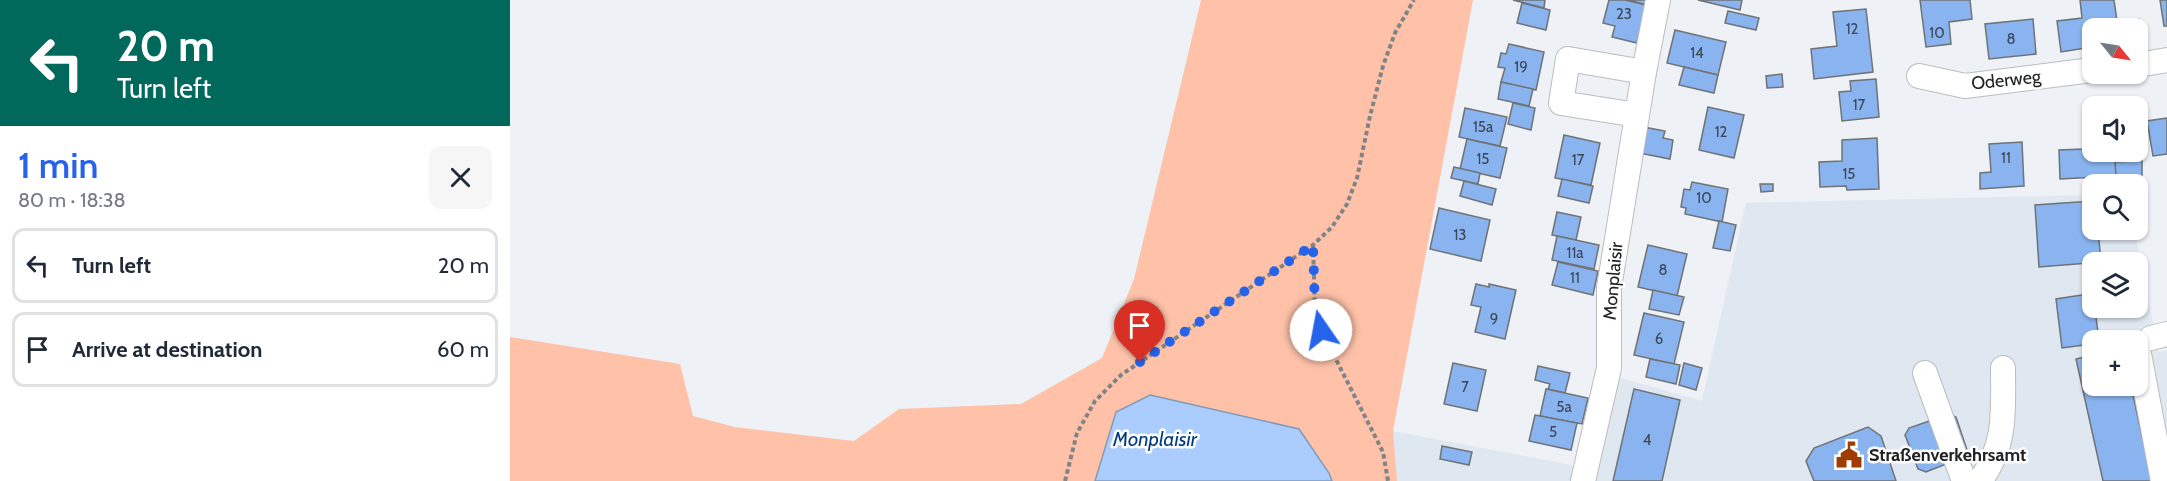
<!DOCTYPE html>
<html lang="en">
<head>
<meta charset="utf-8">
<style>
	body { margin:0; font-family:Cabin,sans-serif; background:#f6f6f7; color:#1f2937; height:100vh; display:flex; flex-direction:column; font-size:22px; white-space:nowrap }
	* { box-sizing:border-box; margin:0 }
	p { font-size:20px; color:#747a83 }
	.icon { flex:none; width:33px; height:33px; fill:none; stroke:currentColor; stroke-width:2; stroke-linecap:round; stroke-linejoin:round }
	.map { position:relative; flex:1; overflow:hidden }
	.sheet { display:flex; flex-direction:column; background:#fff; width:510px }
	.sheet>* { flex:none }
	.top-card { background:#00695c; color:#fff; overflow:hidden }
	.needle { width:39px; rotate:120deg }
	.buttons { position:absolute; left:1572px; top:18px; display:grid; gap:12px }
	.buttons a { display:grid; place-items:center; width:66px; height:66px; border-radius:12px; background:#fff; box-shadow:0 2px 4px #0004; font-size:30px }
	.pin { position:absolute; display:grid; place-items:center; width:51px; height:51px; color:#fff; margin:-62px -26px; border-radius:50% 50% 50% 0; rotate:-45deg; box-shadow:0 0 6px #0007 }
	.pin .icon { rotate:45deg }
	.me { position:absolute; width:66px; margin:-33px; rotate:348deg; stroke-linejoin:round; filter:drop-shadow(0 0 4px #0008) }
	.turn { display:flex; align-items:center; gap:21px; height:126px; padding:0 18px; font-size:27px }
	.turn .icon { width:78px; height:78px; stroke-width:2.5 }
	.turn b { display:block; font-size:42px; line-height:51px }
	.round { display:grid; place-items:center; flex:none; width:63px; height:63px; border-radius:12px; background:#f6f6f7 }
	.head { display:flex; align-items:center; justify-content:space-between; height:102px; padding:0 18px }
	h1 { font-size:36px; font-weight:600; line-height:45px; color:#2563eb }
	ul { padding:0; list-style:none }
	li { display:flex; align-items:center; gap:18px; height:75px; margin:0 12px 9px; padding:0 6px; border:3px solid #e0e1e3; border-radius:12px }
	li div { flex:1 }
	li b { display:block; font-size:22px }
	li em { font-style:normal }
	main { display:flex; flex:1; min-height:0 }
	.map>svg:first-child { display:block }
</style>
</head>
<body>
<main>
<section class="sheet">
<div class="top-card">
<div class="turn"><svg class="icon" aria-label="left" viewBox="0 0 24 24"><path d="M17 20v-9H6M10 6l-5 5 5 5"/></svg><div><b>20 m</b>Turn left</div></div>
</div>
<div class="head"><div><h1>1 min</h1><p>80 m · 18:38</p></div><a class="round"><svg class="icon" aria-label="close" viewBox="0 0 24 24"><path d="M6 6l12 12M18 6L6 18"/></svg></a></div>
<ul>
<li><svg class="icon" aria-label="left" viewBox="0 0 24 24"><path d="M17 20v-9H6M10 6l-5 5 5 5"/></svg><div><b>Turn left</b></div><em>20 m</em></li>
<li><svg class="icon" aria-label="arrive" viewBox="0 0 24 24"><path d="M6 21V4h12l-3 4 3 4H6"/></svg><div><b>Arrive at destination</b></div><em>60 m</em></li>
</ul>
</section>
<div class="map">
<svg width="1657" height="481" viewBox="0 0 1657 481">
	<rect width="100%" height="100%" fill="#eef1f5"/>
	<path fill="#dfe7f1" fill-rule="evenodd" d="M 1582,195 L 1582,230 L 1624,230 L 1649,352 L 1657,350 L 1657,481 L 887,481 L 882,431 L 1083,469 L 1107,377 L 1192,401 L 1236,203 ZM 1582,262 L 1628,262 L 1628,308 L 1582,308 ZM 1582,340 L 1628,340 L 1628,386 L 1582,386 Z"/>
	<path fill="#ffc2a9" d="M 691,0 L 963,0 L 883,431 L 887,481 L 822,481 L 819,473 L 789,429 L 606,412 L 585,481 L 0,481 L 0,337 L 170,364 L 183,416 L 225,427 L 344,441 L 389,409 L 511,404 L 592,358 L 624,279 Z"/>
	<path fill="#aacdfd" stroke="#819abc" stroke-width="1.5" d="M 640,395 L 789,429 L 819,473 L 822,481 L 585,481 L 606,412 Z"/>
	<g fill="#89b4ef" stroke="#707276" stroke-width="1.5">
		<path d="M 1003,0 L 1035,0 L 1034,8 Z"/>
		<path d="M 1099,0 L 1115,0 L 1136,5 L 1127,43 L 1102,37 L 1105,26 L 1093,23 Z"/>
		<path d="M 1119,0 L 1141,0 L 1140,6 Z"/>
		<path d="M 1188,0 L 1232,0 L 1230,10 Z"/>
		<path d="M 1410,0 L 1460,0 L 1462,19 L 1439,22 L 1441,44 L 1416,47 Z"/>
		<path d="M 1570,0 L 1604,0 L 1608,28 L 1582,28 L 1582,47 L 1551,52 L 1547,21 L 1572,18 Z"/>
		<path d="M 1650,0 L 1657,0 L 1657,26 L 1654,26 Z"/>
		<path d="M 1012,3 L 1040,10 L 1036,30 L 1007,23 Z"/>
		<path d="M 1356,9 L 1363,72 L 1304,79 L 1301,49 L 1327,46 L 1323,12 Z"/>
		<path d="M 1218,11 L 1249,18 L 1246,30 L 1215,23 Z"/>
		<path d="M 1523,19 L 1526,54 L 1479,59 L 1475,24 Z"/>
		<path d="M 1629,19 L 1631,38 L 1628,39 L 1628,28 L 1620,28 L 1619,20 Z"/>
		<path d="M 1165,30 L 1216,42 L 1208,75 L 1157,63 Z"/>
		<path d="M 999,44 L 1034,52 L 1026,90 L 991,82 L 995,68 L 988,67 L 991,53 L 996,54 Z"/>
		<path d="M 1174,67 L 1208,75 L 1204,93 L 1169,85 Z"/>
		<path d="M 1272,74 L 1273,87 L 1257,88 L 1256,76 Z"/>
		<path d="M 1366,79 L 1369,117 L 1332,121 L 1329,92 L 1341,91 L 1340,81 Z"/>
		<path d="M 991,82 L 1023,89 L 1019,106 L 988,99 Z"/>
		<path d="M 1003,103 L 1025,108 L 1021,130 L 998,124 Z"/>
		<path d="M 1198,107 L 1234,115 L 1224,158 L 1189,150 Z"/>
		<path d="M 955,108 L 997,117 L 990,146 L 949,137 Z"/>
		<path d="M 1657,118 L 1657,154 L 1643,156 L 1637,121 Z"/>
		<path d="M 1134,127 L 1155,131 L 1153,138 L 1163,140 L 1160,159 L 1129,153 Z"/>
		<path d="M 1054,135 L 1090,143 L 1081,185 L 1045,178 Z"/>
		<path d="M 1574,136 L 1582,136 L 1582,152 L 1605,152 L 1606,176 L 1550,179 L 1549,150 L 1574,149 Z"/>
		<path d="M 1367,138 L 1369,189 L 1337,190 L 1336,186 L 1310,187 L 1309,162 L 1332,161 L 1332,140 Z"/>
		<path d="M 957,139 L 997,148 L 990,178 L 950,169 Z"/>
		<path d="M 1512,142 L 1514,186 L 1470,189 L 1470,173 L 1481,172 L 1479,144 Z"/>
		<path d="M 1621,153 L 1632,153 L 1632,191 L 1628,191 L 1628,184 L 1610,184 L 1611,177 L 1606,176 L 1605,162 L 1622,161 Z"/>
		<path d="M 944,167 L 970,173 L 968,184 L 941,178 Z"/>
		<path d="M 1052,179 L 1083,186 L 1079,203 L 1048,196 Z"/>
		<path d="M 954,181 L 986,189 L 982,205 L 950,196 Z"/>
		<path d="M 1182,182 L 1218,189 L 1212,222 L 1175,214 L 1176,208 L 1171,207 L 1174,189 L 1180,190 Z"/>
		<path d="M 1250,184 L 1263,184 L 1263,191 L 1251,192 Z"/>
		<path d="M 1582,201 L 1582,230 L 1588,230 L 1591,262 L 1529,267 L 1525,205 Z"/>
		<path d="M 929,208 L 980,220 L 971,261 L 920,249 Z"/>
		<path d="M 1047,212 L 1071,217 L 1066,240 L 1042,235 Z"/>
		<path d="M 1209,221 L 1226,225 L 1220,251 L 1203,248 Z"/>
		<path d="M 1047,236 L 1089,245 L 1084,269 L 1042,260 Z"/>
		<path d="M 1138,245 L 1177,254 L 1167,296 L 1128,287 Z"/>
		<path d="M 1048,262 L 1088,271 L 1083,295 L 1042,285 Z"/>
		<path d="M 966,284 L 979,287 L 979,284 L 1006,290 L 995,339 L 965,332 L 971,307 L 961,305 Z"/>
		<path d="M 1143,290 L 1174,297 L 1169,315 L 1139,309 Z"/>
		<path d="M 1578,294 L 1581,317 L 1586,317 L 1589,340 L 1582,340 L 1582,344 L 1552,348 L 1546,299 Z"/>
		<path d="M 1134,313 L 1174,322 L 1164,364 L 1124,355 Z"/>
		<path d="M 1582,355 L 1582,386 L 1621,386 L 1642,481 L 1593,481 L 1566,359 Z"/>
		<path d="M 1140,359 L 1170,365 L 1166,384 L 1136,377 Z"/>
		<path d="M 943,363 L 976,370 L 967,411 L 934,404 Z"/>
		<path d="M 1174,363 L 1192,368 L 1186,390 L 1169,385 Z"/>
		<path d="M 1028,366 L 1060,373 L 1055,393 L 1038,389 L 1040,384 L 1025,380 Z"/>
		<path d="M 1036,389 L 1078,398 L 1072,424 L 1030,416 Z"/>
		<path d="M 1124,389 L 1170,400 L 1152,481 L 1103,481 Z"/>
		<path d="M 1439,414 L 1446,417 L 1457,450 L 1454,457 L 1416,472 L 1408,469 L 1395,435 L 1399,428 Z"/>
		<path d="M 1025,415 L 1067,423 L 1061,450 L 1019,441 Z"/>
		<path d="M 1358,427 L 1371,436 L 1386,481 L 1304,481 L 1296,461 L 1304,448 Z"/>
		<path d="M 932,446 L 962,452 L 959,465 L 930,459 Z"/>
	</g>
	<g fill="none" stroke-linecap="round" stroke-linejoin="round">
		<g stroke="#babdc0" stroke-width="26">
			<g id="minor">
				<path d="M 1628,65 L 1657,60"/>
				<path d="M 1409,76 L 1455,86 L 1582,70"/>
				<path d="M 1127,115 L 1051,103 L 1058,59 L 1134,72"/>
				<path d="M 1641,338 L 1657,334"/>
				<path d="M 1629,354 L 1653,481"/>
				<path d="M 1415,373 L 1454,481"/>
				<path d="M 1073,481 L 1099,368 L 1099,288 L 1134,72 L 1148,0"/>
				<path d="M 1470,481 C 1497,444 1493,411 1493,368"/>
			</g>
		</g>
		<g stroke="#818386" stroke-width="4" stroke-dasharray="4.5 3" stroke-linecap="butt">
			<path d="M 803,245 L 805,310 L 811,330 L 873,452 L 878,481"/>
			<path d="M 555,481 L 567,433 L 585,401 L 611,375 L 803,245 L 822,227 L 837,204 L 847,178 L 860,116 L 873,66 L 885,33 L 904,0"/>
		</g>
		<use href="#minor" stroke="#fff" stroke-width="24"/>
	</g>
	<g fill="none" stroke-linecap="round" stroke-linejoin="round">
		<path stroke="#2563eb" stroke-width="10" stroke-dasharray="0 18" d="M 630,362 L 803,245 L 805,309 L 811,330"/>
	</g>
	<defs>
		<g id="civic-bare" transform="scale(2.07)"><path d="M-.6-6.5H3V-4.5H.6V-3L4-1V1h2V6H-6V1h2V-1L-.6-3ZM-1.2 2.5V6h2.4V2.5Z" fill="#9f3d00" stroke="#fefefe" stroke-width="2.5" paint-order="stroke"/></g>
	</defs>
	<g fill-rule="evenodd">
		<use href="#civic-bare" x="1339" y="455"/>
	</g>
	<g text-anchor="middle" stroke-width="5" stroke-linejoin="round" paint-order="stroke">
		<g font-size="15" fill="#3b4656">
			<text x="1114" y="19">23</text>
			<text x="1342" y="34">12</text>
			<text x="1427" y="38">10</text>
			<text x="1501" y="44">8</text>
			<text x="1187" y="58">14</text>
			<text x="1011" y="72">19</text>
			<text x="1349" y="110">17</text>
			<text x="973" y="132">15a</text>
			<text x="1211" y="137">12</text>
			<text x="1496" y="163">11</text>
			<text x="973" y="164">15</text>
			<text x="1068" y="165">17</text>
			<text x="1339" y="179">15</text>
			<text x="1194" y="203">10</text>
			<text x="950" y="240">13</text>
			<text x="1065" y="258">11a</text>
			<text x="1153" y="275">8</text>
			<text x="1065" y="283">11</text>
			<text x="984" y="324">9</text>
			<text x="1149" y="344">6</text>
			<text x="955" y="392">7</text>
			<text x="1054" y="412">5a</text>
			<text x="1043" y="437">5</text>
			<text x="1137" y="445">4</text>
		</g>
		<g font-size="18" fill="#212223" stroke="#fefefe">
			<text transform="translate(1496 80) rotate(-6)" y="6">Oderweg</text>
			<text transform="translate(1103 281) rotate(-85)" y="6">Monplaisir</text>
		</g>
		<g font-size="18" font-weight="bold" fill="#212223" stroke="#fefefe" text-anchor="start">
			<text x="1359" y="461">Straßenverkehrsamt</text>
		</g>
		<g font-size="20" font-style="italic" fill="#003c7f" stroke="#fefefe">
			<text x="645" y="446">Monplaisir</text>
		</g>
	</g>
</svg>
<div class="buttons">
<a><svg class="needle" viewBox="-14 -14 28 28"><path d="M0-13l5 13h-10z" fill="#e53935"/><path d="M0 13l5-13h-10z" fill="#747a83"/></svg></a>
<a><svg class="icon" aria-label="sound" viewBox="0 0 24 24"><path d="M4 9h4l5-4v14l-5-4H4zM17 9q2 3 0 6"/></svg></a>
<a><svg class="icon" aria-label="search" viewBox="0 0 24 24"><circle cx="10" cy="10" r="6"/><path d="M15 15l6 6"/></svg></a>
<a><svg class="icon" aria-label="layers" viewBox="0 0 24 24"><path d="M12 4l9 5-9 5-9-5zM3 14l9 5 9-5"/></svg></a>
<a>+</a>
</div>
<div class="pin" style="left:630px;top:362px;background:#d93025"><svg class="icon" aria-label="arrive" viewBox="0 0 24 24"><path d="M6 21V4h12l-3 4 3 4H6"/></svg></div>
<svg class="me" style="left:811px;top:330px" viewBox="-20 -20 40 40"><circle r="19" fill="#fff"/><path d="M0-13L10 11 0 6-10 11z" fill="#2563eb"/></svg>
</div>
</main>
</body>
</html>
